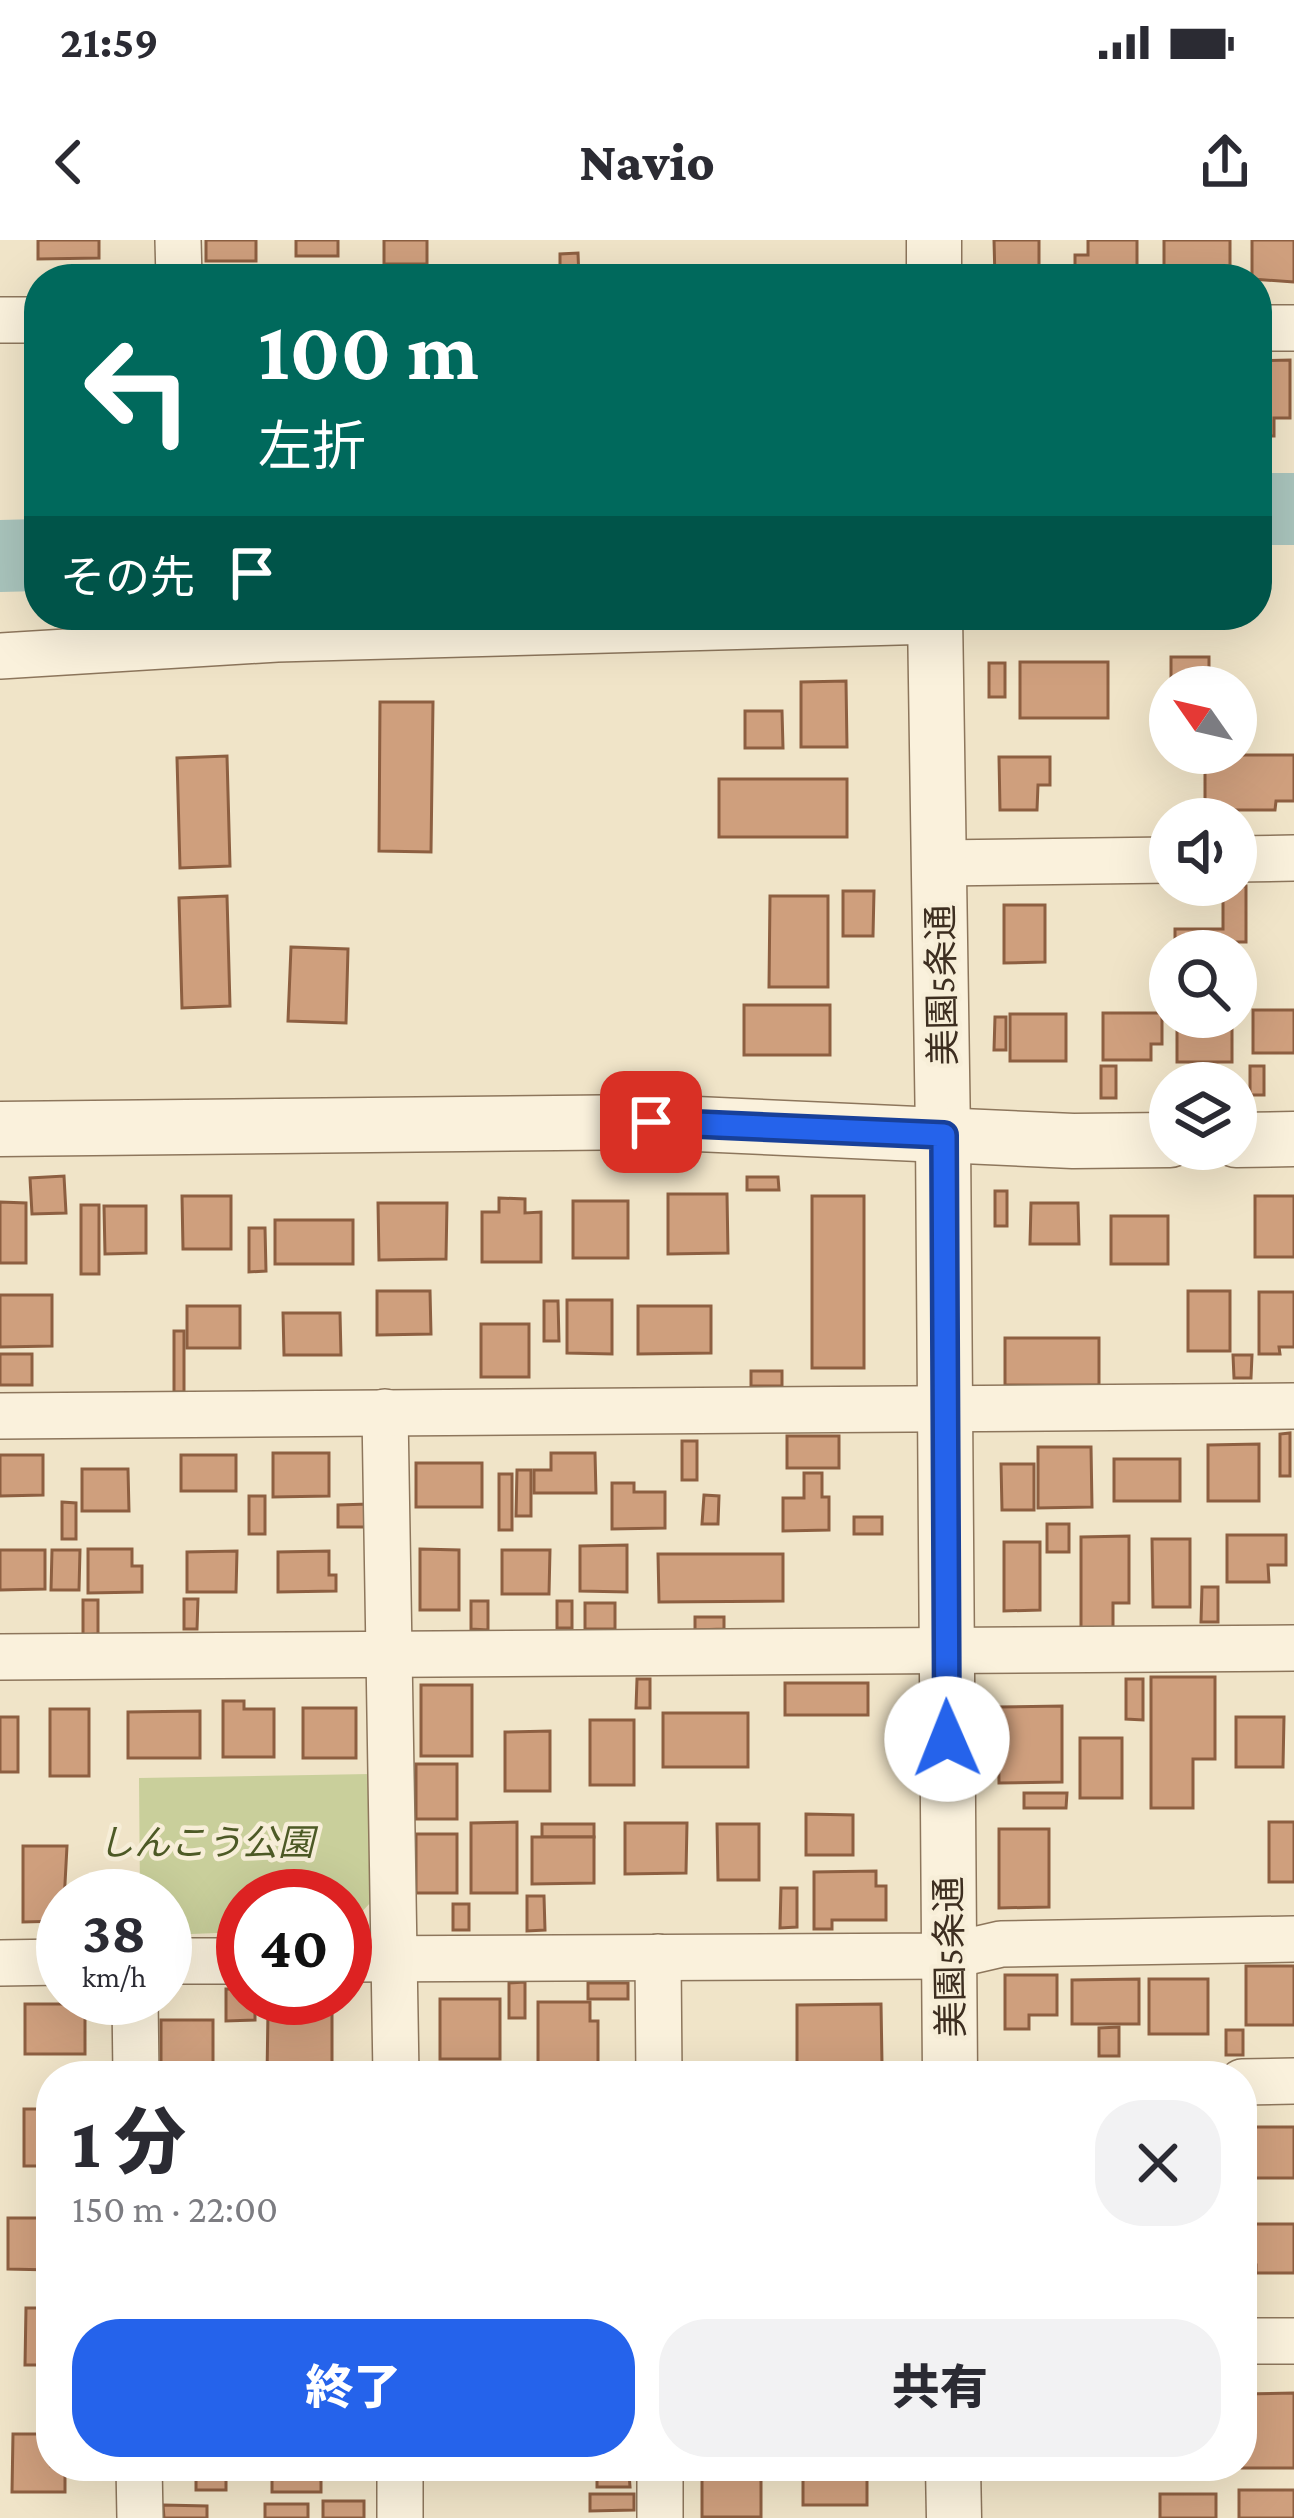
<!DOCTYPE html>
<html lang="ja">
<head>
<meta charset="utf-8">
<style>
	body { margin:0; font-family:"Crimson Pro","Noto Sans JP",serif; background:#f2f2f3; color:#2b2b33; height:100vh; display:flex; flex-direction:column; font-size:45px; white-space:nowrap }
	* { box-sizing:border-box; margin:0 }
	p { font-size:39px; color:#7c7c81 }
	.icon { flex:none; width:66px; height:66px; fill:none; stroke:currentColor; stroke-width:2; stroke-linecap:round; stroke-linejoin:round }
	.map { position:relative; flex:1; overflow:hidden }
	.details { position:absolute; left:36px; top:1821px; width:1221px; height:420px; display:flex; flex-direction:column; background:#fff; border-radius:48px; box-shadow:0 12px 48px #0002 }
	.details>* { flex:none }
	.banner { position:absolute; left:24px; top:24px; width:1248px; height:366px; border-radius:48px; box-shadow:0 12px 48px #0002; background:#00695c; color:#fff; overflow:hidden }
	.needle { width:78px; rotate:304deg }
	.buttons { position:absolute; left:1149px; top:426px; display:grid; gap:24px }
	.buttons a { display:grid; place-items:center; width:108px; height:108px; border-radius:50%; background:#fff; box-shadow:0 12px 48px #0002; font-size:60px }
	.speed { position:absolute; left:36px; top:1629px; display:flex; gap:24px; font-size:60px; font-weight:700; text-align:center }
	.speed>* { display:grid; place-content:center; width:156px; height:156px; border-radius:50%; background:#fff; box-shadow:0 12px 48px #0002; line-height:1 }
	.speed small { font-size:30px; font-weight:400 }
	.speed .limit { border:18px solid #d22; background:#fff; color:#111 }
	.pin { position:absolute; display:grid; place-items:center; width:102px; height:102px; color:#fff; margin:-51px; border-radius:24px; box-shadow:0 6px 18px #0006 }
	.me { position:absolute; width:132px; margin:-66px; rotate:359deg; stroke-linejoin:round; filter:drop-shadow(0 0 9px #0008) }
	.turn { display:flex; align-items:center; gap:42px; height:252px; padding:0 36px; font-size:54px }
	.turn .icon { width:156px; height:156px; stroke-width:2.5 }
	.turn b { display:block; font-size:84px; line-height:102px }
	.then { display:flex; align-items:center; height:114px; padding:0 36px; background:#0003; gap:24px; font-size:45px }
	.round { display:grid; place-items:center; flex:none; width:126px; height:126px; border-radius:48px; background:#f2f2f3 }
	.overview { display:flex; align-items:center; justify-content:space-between; height:204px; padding:0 36px }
	h1 { font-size:72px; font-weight:800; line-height:90px }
	.cta { display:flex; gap:24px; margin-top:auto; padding:24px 36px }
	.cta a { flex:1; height:138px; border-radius:48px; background:#2563eb; color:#fff; font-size:48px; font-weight:800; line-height:138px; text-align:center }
	.cta a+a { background:#f2f2f3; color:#2b2b33 }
	.status { display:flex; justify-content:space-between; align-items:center; height:84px; padding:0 60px; background:#fff; direction:ltr }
	.status svg { height:33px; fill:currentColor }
	header { display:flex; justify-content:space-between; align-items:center; height:156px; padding:0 36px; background:#fff; font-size:54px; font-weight:800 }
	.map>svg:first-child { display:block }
</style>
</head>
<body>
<div class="status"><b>21:59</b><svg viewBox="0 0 49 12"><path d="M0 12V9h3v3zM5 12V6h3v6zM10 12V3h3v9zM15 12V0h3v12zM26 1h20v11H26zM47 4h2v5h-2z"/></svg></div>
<header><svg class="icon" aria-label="back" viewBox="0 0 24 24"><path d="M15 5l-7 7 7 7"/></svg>Navio<svg class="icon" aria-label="share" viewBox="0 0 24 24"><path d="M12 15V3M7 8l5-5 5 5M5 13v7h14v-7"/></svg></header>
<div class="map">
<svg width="1294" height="2278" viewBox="0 0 1294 2278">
	<rect width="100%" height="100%" fill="#f0e4c8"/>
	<path fill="#c9cf9b" d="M 370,1534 L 371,1662 L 346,1689 L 345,1656 L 243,1656 L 243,1692 L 165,1695 L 165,1656 L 140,1656 L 139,1538 Z"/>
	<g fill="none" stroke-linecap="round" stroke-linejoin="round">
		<g stroke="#a9c4bc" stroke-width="72">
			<path d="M 1257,269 L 1294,269"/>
			<path d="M 0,316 L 39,315"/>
		</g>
	</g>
	<g fill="#cf9f7d" stroke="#8d5f41" stroke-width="3">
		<path d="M 38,0 L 99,0 L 99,18 L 38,19 Z"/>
		<rect x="206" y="0" width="50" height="21"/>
		<rect x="296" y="0" width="42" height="16"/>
		<rect x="384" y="0" width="43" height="24"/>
		<path d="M 994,0 L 1039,0 L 1039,39 L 995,39 Z"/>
		<path d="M 1088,0 L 1137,0 L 1137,39 L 1075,39 L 1075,15 L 1088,15 Z"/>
		<rect x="1164" y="0" width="66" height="26"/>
		<path d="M 1252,0 L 1294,0 L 1294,42 L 1252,39 Z"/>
		<path d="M 578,13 L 579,39 L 560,39 L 560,14 Z"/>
		<path d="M 1290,120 L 1290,178 L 1274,178 L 1274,196 L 1257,196 L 1257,121 Z"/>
		<rect x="1171" y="417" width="38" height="30"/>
		<rect x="1020" y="422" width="88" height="56"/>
		<rect x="989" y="423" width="16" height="34"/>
		<path d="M 846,441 L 847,507 L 801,507 L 801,442 Z"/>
		<path d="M 380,462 L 433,462 L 431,612 L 379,611 Z"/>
		<path d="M 745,471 L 782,471 L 783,508 L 745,508 Z"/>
		<path d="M 1205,515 L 1294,515 L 1294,561 L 1276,561 L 1275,570 L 1215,570 L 1215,562 L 1205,562 Z"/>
		<path d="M 227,516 L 230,626 L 180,628 L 177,518 Z"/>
		<path d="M 999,517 L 1050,517 L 1050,545 L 1038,545 L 1037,570 L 1000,570 Z"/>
		<rect x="719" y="539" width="128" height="58"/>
		<path d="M 1223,646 L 1246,646 L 1246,702 L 1237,702 L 1236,737 L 1236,711 L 1175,711 L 1175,689 L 1223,689 Z"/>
		<path d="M 843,651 L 874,651 L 873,696 L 843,696 Z"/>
		<path d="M 227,656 L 230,766 L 182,768 L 179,658 Z"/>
		<path d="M 770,656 L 828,656 L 828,747 L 769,747 Z"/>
		<path d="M 1004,665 L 1045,665 L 1045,722 L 1004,723 Z"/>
		<path d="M 291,707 L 348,709 L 346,783 L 288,781 Z"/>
		<rect x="744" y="765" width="86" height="50"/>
		<rect x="1253" y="770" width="41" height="43"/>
		<path d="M 1103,773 L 1162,773 L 1162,804 L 1151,804 L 1151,820 L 1103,820 Z"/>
		<rect x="1010" y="774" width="56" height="47"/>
		<path d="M 995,777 L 1006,777 L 1006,810 L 994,810 Z"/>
		<rect x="1177" y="777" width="55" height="45"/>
		<rect x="1101" y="826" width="15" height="32"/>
		<rect x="1250" y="826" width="14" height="29"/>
		<path d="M 64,936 L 66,973 L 32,974 L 30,938 Z"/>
		<path d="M 747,937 L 778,937 L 779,950 L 747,950 Z"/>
		<rect x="995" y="951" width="12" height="35"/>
		<path d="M 668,954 L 727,954 L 728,1013 L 668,1014 Z"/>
		<path d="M 182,956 L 231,956 L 231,1009 L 183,1009 Z"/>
		<rect x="812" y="956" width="52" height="172"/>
		<rect x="1255" y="956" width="39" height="61"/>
		<path d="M 499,958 L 525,959 L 525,973 L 541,972 L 541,1022 L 482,1022 L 482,972 L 499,972 Z"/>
		<rect x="573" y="961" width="55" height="57"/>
		<path d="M 0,962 L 26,963 L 26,1023 L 0,1023 Z"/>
		<path d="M 378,963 L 447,963 L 446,1019 L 379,1020 Z"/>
		<path d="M 1031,963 L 1078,963 L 1079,1004 L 1030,1004 Z"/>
		<rect x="81" y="965" width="18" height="69"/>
		<path d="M 104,966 L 146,966 L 146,1013 L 105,1014 Z"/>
		<rect x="1111" y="976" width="57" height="48"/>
		<rect x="275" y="980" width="78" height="44"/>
		<path d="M 249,988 L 265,988 L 266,1031 L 249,1032 Z"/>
		<path d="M 377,1051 L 430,1051 L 431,1094 L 377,1095 Z"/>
		<rect x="1188" y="1051" width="42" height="60"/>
		<path d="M 1259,1052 L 1294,1052 L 1294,1107 L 1279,1107 L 1280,1114 L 1259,1114 Z"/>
		<path d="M 0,1055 L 52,1055 L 52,1106 L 0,1107 Z"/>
		<path d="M 567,1060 L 612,1060 L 612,1114 L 567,1113 Z"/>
		<path d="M 544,1061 L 558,1061 L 559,1101 L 544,1101 Z"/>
		<rect x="187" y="1066" width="53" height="42"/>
		<path d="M 638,1066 L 711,1066 L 711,1113 L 638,1114 Z"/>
		<path d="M 283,1073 L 340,1073 L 341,1115 L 284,1115 Z"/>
		<rect x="481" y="1084" width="48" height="53"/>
		<rect x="174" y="1091" width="10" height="61"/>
		<rect x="1005" y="1098" width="94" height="47"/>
		<rect x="0" y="1114" width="32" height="31"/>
		<path d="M 1233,1115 L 1252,1115 L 1251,1138 L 1234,1138 Z"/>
		<rect x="751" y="1131" width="31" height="15"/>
		<path d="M 1290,1193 L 1290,1236 L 1280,1236 L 1280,1194 Z"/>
		<rect x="787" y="1196" width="52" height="32"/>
		<rect x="682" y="1201" width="15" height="39"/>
		<path d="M 1259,1204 L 1259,1261 L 1208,1261 L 1208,1205 Z"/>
		<path d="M 1038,1207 L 1091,1207 L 1092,1267 L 1038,1268 Z"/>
		<path d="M 273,1213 L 329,1213 L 329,1256 L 273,1257 Z"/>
		<path d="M 551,1213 L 595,1213 L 596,1253 L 534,1253 L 534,1230 L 551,1230 Z"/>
		<path d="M 0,1215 L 43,1215 L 43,1255 L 0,1256 Z"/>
		<rect x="181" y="1215" width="55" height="36"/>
		<rect x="1114" y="1219" width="66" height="42"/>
		<rect x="416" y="1223" width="66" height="44"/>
		<path d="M 1001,1224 L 1034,1224 L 1034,1270 L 1002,1270 Z"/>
		<path d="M 82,1229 L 128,1229 L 129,1271 L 82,1271 Z"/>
		<path d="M 517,1230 L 531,1230 L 531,1276 L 516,1276 Z"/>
		<path d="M 804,1233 L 822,1233 L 822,1257 L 829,1257 L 829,1290 L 783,1291 L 783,1258 L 804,1258 Z"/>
		<rect x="499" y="1234" width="13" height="56"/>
		<path d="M 612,1243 L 634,1243 L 634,1252 L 665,1252 L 665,1288 L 612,1289 Z"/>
		<path d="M 704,1255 L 719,1256 L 718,1284 L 702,1284 Z"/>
		<rect x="249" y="1256" width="16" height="38"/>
		<path d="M 62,1262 L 76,1263 L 76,1299 L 62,1299 Z"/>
		<path d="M 368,1264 L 368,1287 L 338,1287 L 338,1265 Z"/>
		<rect x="854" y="1277" width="28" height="17"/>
		<rect x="1047" y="1284" width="22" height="28"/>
		<path d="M 1227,1295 L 1286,1295 L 1286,1325 L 1268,1325 L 1269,1342 L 1227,1342 Z"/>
		<path d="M 1129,1296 L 1129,1363 L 1113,1363 L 1113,1388 L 1081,1389 L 1081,1297 Z"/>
		<path d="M 1152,1299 L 1190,1299 L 1190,1367 L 1153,1367 Z"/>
		<path d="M 1004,1302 L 1040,1302 L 1040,1370 L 1004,1371 Z"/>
		<path d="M 627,1305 L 627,1352 L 580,1351 L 580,1306 Z"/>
		<path d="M 88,1309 L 132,1309 L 132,1326 L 142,1326 L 142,1352 L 88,1353 Z"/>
		<path d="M 420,1309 L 459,1310 L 459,1370 L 420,1370 Z"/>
		<path d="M 0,1310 L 45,1310 L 45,1349 L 0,1350 Z"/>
		<path d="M 52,1310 L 80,1310 L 79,1350 L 51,1350 Z"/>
		<path d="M 502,1310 L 550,1310 L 549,1354 L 502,1354 Z"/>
		<path d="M 237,1311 L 236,1352 L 187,1352 L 187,1312 Z"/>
		<path d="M 329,1311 L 329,1335 L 336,1335 L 336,1351 L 278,1352 L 278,1312 Z"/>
		<path d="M 658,1314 L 783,1314 L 783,1361 L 659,1362 Z"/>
		<path d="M 1202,1347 L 1218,1347 L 1218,1382 L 1201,1382 Z"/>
		<path d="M 184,1359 L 198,1359 L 197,1389 L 184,1389 Z"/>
		<path d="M 83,1360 L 98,1360 L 98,1394 L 83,1395 Z"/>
		<path d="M 471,1361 L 488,1361 L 488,1390 L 471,1389 Z"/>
		<rect x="557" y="1361" width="15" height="27"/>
		<rect x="585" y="1363" width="30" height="26"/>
		<path d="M 695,1377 L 724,1377 L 724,1389 L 695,1390 Z"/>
		<path d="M 1151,1437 L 1215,1437 L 1215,1519 L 1193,1519 L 1193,1568 L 1151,1568 Z"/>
		<path d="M 637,1439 L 650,1439 L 650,1468 L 636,1468 Z"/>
		<path d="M 1126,1439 L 1143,1439 L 1143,1480 L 1126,1479 Z"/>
		<rect x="785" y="1443" width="83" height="32"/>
		<rect x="421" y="1445" width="51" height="71"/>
		<path d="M 223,1461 L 244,1461 L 244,1469 L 274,1469 L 274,1517 L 223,1517 Z"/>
		<path d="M 1062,1466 L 1062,1542 L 999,1543 L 998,1467 Z"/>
		<rect x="303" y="1468" width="53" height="50"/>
		<rect x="50" y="1469" width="39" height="67"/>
		<path d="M 200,1471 L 200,1518 L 128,1518 L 128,1472 Z"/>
		<rect x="663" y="1473" width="85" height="54"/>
		<rect x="0" y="1477" width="18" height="55"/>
		<path d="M 1236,1477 L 1284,1477 L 1283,1527 L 1236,1527 Z"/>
		<rect x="590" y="1480" width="44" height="65"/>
		<path d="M 550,1491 L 550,1551 L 505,1551 L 505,1492 Z"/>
		<rect x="1080" y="1498" width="42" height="60"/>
		<rect x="416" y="1524" width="41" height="55"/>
		<path d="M 1024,1553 L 1067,1553 L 1066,1568 L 1024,1568 Z"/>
		<path d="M 806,1574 L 853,1575 L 853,1615 L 806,1615 Z"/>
		<path d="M 517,1582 L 517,1653 L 471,1653 L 471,1583 Z"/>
		<rect x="1269" y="1582" width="25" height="60"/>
		<path d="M 625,1583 L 687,1583 L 686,1633 L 625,1634 Z"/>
		<rect x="542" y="1584" width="52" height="13"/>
		<path d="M 717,1584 L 759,1584 L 759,1640 L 718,1640 Z"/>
		<path d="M 999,1589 L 1049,1589 L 1049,1667 L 999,1668 Z"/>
		<rect x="416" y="1594" width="41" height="59"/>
		<path d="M 532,1597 L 594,1597 L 594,1643 L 532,1644 Z"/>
		<path d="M 23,1606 L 67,1606 L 63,1681 L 23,1682 Z"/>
		<path d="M 876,1631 L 876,1646 L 886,1646 L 886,1680 L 832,1680 L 832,1689 L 814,1689 L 814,1632 Z"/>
		<path d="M 781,1648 L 797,1648 L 797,1687 L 780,1688 Z"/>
		<path d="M 527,1656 L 544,1656 L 545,1690 L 527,1691 Z"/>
		<rect x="453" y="1664" width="16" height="26"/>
		<rect x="1246" y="1726" width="48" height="59"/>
		<path d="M 1005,1735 L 1057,1735 L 1057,1775 L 1029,1775 L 1029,1789 L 1005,1789 Z"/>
		<path d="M 1139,1739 L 1139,1784 L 1072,1784 L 1072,1740 Z"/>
		<rect x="1149" y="1739" width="59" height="55"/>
		<path d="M 525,1742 L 525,1778 L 509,1778 L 509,1743 Z"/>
		<rect x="588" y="1743" width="40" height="16"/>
		<path d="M 226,1749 L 243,1749 L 243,1758 L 255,1758 L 255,1780 L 226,1781 Z"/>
		<rect x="440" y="1759" width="60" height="60"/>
		<path d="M 538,1762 L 590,1762 L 590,1781 L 598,1781 L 598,1835 L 538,1835 Z"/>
		<rect x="25" y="1764" width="60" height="50"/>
		<path d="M 881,1764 L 882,1823 L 797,1823 L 797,1765 Z"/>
		<path d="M 332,1771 L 332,1836 L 267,1836 L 268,1772 Z"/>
		<rect x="161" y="1780" width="52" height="56"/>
		<path d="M 1119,1787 L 1119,1816 L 1099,1816 L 1099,1788 Z"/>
		<rect x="1226" y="1790" width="17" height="25"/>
		<rect x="24" y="1869" width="27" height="57"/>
		<rect x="1244" y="1887" width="50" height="51"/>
		<path d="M 8,1978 L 51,1978 L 51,2030 L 8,2029 Z"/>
		<path d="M 1242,1984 L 1294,1984 L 1294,2033 L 1256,2033 L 1256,2025 L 1242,2025 Z"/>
		<path d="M 26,2068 L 51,2068 L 51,2125 L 25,2125 Z"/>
		<path d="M 1294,2153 L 1294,2228 L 1242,2228 L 1242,2154 Z"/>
		<path d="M 13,2194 L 51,2194 L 51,2226 L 65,2226 L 65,2252 L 12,2252 Z"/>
		<rect x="272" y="2226" width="49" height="26"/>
		<rect x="803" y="2226" width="64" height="39"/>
		<path d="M 226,2232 L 226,2250 L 196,2250 L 196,2233 Z"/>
		<path d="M 597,2232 L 629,2232 L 630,2247 L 597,2247 Z"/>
		<rect x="702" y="2233" width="59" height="44"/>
		<rect x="1239" y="2250" width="55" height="28"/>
		<path d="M 590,2254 L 634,2254 L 634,2270 L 590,2271 Z"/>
		<rect x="1160" y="2254" width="56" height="24"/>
		<rect x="323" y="2261" width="41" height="17"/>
		<rect x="265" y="2264" width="43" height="14"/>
		<path d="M 163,2265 L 207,2266 L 207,2278 L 164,2278 Z"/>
	</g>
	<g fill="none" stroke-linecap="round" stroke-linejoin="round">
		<g stroke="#8d765c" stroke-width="48">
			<g id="minor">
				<path d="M 178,0 L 179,39"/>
				<path d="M 0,80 L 39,80"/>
				<path d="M 1257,88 L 1294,88"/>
				<path d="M 0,416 L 277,399 L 935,381"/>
				<path d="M 1236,619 L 1294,618"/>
				<path d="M 939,623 L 1170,620"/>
				<path d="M 385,1172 L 396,1836"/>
				<path d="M 0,1176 L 1294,1166"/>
				<path d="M 0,1417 L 1294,1408"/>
				<path d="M 658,1717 L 659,1836"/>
				<path d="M 345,1719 L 949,1716 L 1001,1704 L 1294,1699"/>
				<path d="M 165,1721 L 243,1721"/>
				<path d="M 0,1723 L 63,1722"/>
				<path d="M 135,1758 L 136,1836"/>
				<path d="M 1242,1842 L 1294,1841"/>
				<path d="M 1242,2101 L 1294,2101"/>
				<path d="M 139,2226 L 140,2278"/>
				<path d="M 400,2226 L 400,2278"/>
				<path d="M 660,2226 L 660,2278"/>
			</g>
		</g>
		<g stroke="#8d765c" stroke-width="57">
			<g id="tertiary">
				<path d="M 934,0 L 934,39"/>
				<path d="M 935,375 L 943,895 L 950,1836"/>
				<path d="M 0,889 L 651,882 L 1073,901 L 1170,900"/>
				<path d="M 1236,900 L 1294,899"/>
				<path d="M 953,2226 L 954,2278"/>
			</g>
		</g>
		<use href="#minor" stroke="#faf1dc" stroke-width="45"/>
		<use href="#tertiary" stroke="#faf1dc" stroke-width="54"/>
	</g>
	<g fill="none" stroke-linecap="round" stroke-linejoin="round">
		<g stroke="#184099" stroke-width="30">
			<path id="route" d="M 651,882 L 944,895 L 947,1499"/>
		</g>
		<use href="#route" stroke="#2563eb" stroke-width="21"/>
	</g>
	<g text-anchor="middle" stroke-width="9" stroke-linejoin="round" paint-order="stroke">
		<g font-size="36" fill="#3d2e20" stroke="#f7eed8">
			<text transform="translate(941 745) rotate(-91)" y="13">美園5条通</text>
			<text transform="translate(949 1717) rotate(-91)" y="13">美園5条通</text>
		</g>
		<g font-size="36" font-style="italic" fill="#4d5a26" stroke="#f7eed8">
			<text x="206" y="1615">しんこう公園</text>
		</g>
	</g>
</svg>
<div class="buttons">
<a><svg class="needle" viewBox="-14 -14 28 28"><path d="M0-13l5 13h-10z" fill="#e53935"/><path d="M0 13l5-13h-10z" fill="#7c7c81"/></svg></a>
<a><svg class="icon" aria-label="sound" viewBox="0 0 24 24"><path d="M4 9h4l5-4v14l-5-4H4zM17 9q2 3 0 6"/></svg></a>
<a><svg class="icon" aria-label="search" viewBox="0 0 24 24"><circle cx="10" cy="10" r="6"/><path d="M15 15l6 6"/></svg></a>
<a><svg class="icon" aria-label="layers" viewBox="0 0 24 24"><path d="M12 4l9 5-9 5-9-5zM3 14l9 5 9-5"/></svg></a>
</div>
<div class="speed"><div>38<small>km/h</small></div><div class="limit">40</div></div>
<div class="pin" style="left:651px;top:882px;background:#d93025"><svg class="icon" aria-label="arrive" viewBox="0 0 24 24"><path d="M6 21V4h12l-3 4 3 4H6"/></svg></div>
<svg class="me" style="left:947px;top:1499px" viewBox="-20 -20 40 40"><circle r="19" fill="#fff"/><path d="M0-13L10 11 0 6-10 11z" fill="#2563eb"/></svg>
<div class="banner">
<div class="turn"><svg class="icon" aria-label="left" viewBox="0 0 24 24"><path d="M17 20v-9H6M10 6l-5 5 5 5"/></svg><div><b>100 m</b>左折</div></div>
<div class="then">その先<svg class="icon" aria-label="arrive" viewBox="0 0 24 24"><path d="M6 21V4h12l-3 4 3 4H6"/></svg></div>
</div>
<section class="details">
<div class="overview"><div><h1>1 分</h1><p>150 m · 22:00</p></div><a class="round"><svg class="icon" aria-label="close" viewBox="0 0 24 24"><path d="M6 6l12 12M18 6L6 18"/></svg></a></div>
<div class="cta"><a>終了</a><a>共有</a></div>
</section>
</div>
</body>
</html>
